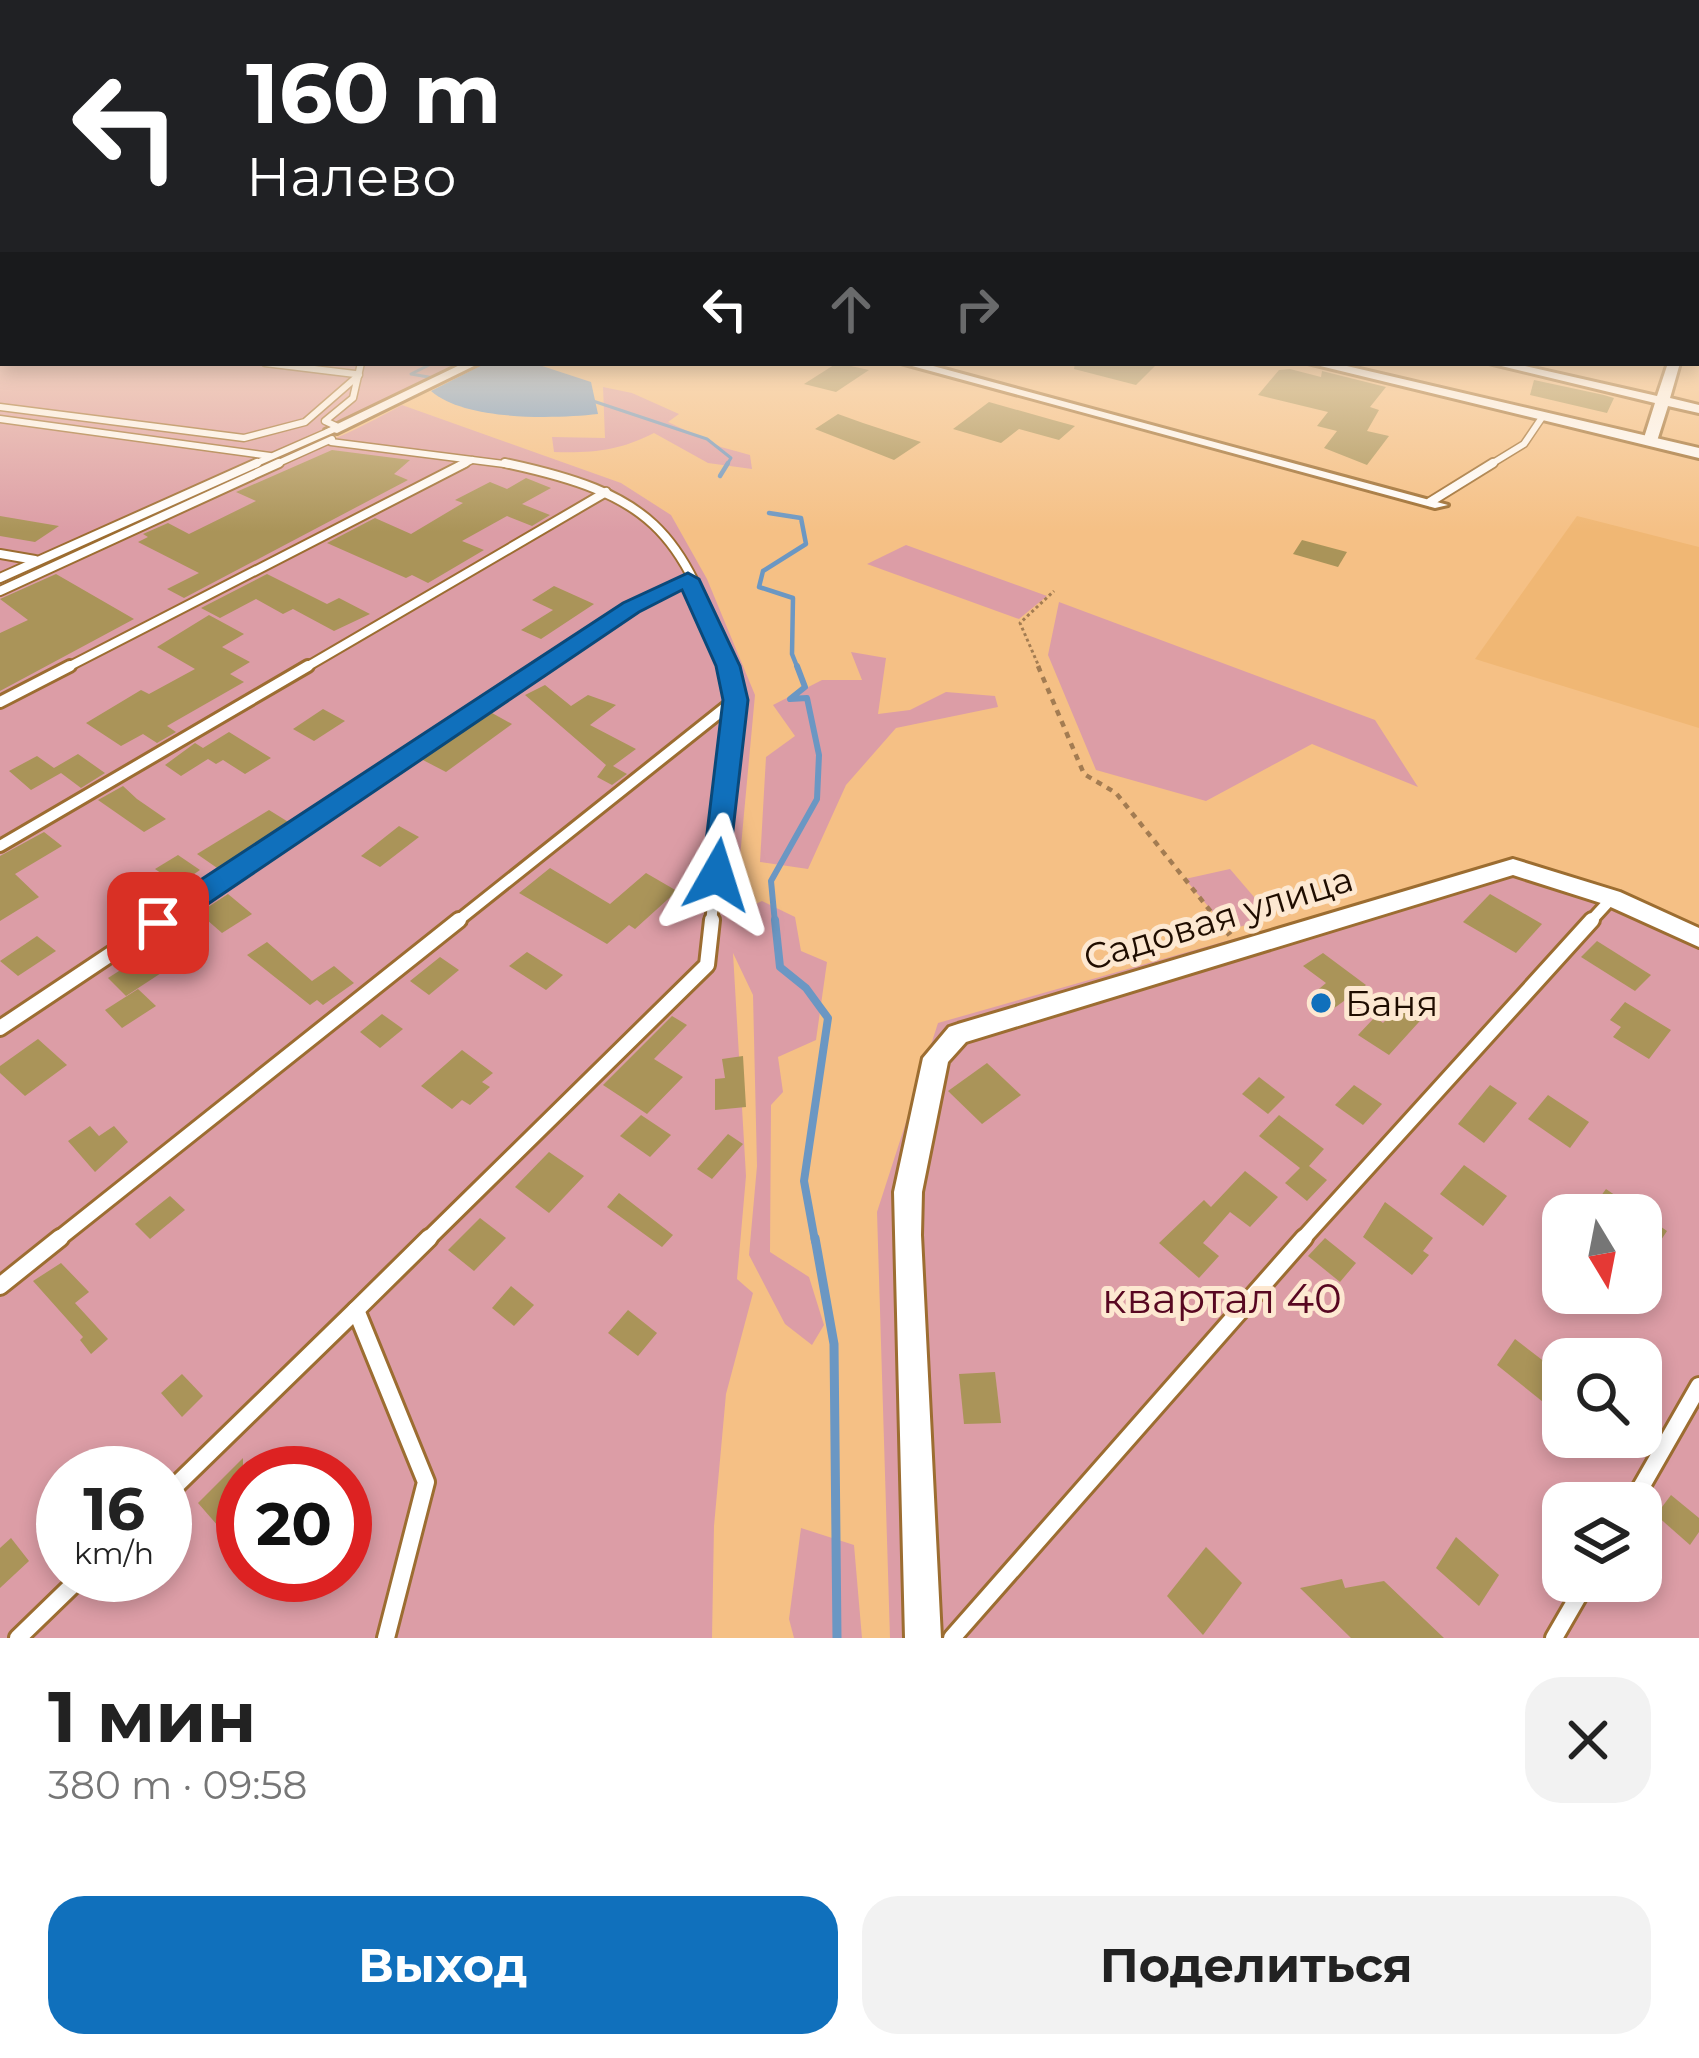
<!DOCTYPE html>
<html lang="ru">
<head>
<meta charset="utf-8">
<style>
	body { margin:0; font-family:Montserrat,sans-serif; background:#f2f2f2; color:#222; height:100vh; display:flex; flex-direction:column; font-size:45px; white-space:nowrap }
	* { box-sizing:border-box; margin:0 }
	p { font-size:39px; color:#767676 }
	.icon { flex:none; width:66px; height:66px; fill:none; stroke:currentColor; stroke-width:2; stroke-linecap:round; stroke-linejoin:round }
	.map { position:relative; height:1638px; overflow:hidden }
	.side { display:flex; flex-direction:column; background:#fff; flex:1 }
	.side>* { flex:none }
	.top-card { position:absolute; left:0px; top:0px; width:1701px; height:366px; box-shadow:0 6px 18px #0003; background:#202124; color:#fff; overflow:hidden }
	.needle { width:78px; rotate:170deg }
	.buttons { position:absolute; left:1542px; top:1194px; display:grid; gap:24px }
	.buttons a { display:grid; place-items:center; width:120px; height:120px; border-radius:24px; background:#fff; box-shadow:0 6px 18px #0003; font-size:60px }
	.speed { position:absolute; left:36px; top:1446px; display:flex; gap:24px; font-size:60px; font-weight:700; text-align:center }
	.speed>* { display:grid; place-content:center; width:156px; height:156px; border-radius:50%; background:#fff; box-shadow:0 6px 18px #0003; line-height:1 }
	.speed small { font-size:30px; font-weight:400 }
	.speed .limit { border:18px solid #d22; background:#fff; color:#111 }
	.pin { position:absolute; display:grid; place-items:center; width:102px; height:102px; color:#fff; margin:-51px; border-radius:24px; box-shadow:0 6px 18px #0006 }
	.me { position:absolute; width:132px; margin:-66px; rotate:6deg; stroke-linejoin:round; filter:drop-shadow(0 0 9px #0008) }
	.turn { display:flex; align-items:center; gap:42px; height:252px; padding:0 48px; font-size:54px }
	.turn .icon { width:156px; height:156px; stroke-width:2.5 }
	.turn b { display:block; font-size:84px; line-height:102px }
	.lanes { display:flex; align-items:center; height:114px; padding:0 48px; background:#0003; justify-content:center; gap:60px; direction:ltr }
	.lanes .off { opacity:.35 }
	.round { display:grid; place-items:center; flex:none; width:126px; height:126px; border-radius:36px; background:#f2f2f2 }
	.overview { display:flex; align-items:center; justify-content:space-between; height:204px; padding:0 48px }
	h1 { font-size:72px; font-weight:700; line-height:90px }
	.button { display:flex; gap:24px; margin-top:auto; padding:24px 48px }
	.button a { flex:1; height:138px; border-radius:36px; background:#1070bc; color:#fff; font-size:48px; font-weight:700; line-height:138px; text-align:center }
	.button a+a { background:#f2f2f2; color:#222 }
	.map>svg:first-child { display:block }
</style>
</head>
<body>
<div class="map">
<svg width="1699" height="1638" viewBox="0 0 1699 1638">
	<rect width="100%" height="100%" fill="#f5c085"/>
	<path fill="#f0b774" d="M 1577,516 L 1699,547 L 1699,728 L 1475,659 Z"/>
	<g fill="#dc9da6" fill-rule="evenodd">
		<path d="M 0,303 L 3,363 L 460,363 L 276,452 C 310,456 370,422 402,405 L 621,483 L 671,515 L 707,579 L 755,695 L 734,922 L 738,912 L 762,901 L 795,917 L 801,951 L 827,962 L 816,1040 L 778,1057 L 783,1092 L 771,1105 L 770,1252 L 809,1277 L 824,1325 L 812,1345 L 785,1324 L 749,1255 L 757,1166 L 753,995 L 733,953 L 746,1176 L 737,1279 L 753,1293 L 726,1394 L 714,1526 L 712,1638 L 0,1638 ZM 63,1473 L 165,1473 L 165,1575 L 63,1575 ZM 243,1473 L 345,1473 L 345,1575 L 243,1575 Z"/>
		<path d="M 603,387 L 632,393 L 679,414 L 668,422 L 721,447 L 750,455 L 752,469 L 708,463 L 654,433 C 619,451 592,453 554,452 L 552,437 L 605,438 Z"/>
		<path d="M 906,545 L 1047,596 L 1019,619 L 867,564 Z"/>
		<path d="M 1059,602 L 1375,720 L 1418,787 L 1312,744 L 1206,801 L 1096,770 L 1048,655 Z"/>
		<path d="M 851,652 L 886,658 L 878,714 L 910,710 L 946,692 L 995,696 L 998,707 L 896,728 L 846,785 L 808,869 L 760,862 L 766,757 L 795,736 L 773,705 L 822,680 L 862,680 Z"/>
		<path d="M 1518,858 L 1699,938 L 1699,1638 L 890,1638 L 877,1212 L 938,1023 ZM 1563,1215 L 1641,1215 L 1641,1293 L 1563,1293 ZM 1563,1359 L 1641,1359 L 1641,1437 L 1563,1437 ZM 1563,1503 L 1641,1503 L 1641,1581 L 1563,1581 Z"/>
		<path d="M 1230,869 L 1272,918 L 1228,930 L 1185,879 Z"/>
		<path d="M 801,1528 L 854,1545 L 862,1638 L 794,1638 L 789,1619 Z"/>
	</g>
	<path fill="#6b97c3" d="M 486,363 L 533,363 L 591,382 L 598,414 C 553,419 465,421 431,391 Z"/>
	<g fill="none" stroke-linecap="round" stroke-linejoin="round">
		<g stroke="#6b97c3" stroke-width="3">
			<path d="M 433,363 L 411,374 L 434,378"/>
			<path d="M 593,401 L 707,439 L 731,458 L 726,466"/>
		</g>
		<g stroke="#6b97c3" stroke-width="4.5">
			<path d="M 720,476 L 728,463"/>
			<path d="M 769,513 L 801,518 L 806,544 L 763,571 L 759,587 L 793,598 L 792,654 L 798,669"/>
		</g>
		<path stroke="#6b97c3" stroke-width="6" d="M 775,923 L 771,881 L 817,799 L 819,755 L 807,698 L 790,699 L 805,687 L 797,666"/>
		<path stroke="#6b97c3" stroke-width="8" d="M 775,920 L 780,967 L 806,988 L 828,1018 L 804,1181 L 815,1241"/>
		<path stroke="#6b97c3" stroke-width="9" d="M 815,1238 L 834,1344 L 837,1638"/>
	</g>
	<g fill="#aa9459">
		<path d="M 837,363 L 869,370 L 836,392 L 804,384 Z"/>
		<path d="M 1075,363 L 1158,363 L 1136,385 L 1074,369 Z"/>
		<path d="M 1290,369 L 1321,377 L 1322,371 L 1386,387 L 1370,407 L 1379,410 L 1367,431 L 1389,436 L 1367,465 L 1324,448 L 1337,431 L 1317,426 L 1328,412 L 1258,395 L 1279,370 Z"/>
		<path d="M 1534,380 L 1604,395 L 1614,398 L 1607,413 L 1530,395 Z"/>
		<path d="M 989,402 L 1053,420 L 1075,426 L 1059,440 L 1019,429 L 1001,443 L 953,429 Z"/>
		<path d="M 838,414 L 863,423 L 921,442 L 894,460 L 815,429 Z"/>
		<path d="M 332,450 L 410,460 L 394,474 L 408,480 L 184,598 L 167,589 L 199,573 L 138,542 L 148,537 L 143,534 L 168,523 L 189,534 L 256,501 L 236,492 Z"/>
		<path d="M 526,478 L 551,488 L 522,504 L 550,515 L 532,526 L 507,516 L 462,541 L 484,550 L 428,583 L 412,575 L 406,578 L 327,543 L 375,518 L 411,534 L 463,503 L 455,500 L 490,482 L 507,489 Z"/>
		<path d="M 0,516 L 59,526 L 35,542 L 0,536 Z"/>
		<path d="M 1302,540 L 1347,552 L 1338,567 L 1293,554 Z"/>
		<path d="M 56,574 L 134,619 L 0,691 L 0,633 L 28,620 L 0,599 Z"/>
		<path d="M 267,574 L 327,604 L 339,598 L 370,614 L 334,631 L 293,609 L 283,614 L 256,599 L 220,618 L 201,608 Z"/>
		<path d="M 554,586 L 594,604 L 541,639 L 521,630 L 553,610 L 532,600 Z"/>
		<path d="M 209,615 L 244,634 L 222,647 L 250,662 L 230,674 L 244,682 L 167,726 L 176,732 L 157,743 L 143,734 L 121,746 L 86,723 L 141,690 L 149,694 L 195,669 L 157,647 Z"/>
		<path d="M 545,685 L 571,706 L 588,695 L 616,705 L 590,725 L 636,749 L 613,766 L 627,774 L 612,785 L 597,777 L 606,765 L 525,695 Z"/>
		<path d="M 323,709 L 345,721 L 314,741 L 293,729 Z"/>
		<path d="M 492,713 L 512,724 L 446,772 L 421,759 Z"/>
		<path d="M 229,732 L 271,758 L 245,774 L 223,760 L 216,764 L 208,759 L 181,776 L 165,765 L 195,743 L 203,748 Z"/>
		<path d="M 78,754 L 105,773 L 81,788 L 61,773 L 31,790 L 9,771 L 37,756 L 54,768 Z"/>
		<path d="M 123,786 L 137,799 L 166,819 L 144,832 L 98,800 Z"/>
		<path d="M 269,810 L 290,823 L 220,870 L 197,854 Z"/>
		<path d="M 399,826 L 419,837 L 380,867 L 361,856 Z"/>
		<path d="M 44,832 L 62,846 L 15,874 L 39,897 L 0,921 L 0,856 Z"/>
		<path d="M 178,855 L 200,870 L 178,885 L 155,869 Z"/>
		<path d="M 550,868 L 610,904 L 646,873 L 677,891 L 635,929 L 629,925 L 607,944 L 519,893 Z"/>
		<path d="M 228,894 L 252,914 L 222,933 L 199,913 Z"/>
		<path d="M 1490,894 L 1542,924 L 1516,953 L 1463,922 Z"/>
		<path d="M 37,936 L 56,951 L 18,976 L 0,961 Z"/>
		<path d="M 1597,941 L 1651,975 L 1635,991 L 1581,957 Z"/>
		<path d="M 267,942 L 312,981 L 334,966 L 354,983 L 323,1005 L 317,1000 L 310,1005 L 247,955 Z"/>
		<path d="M 163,943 L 181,960 L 126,996 L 108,978 Z"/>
		<path d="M 527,952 L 563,975 L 546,990 L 509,966 Z"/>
		<path d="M 1323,953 L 1366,985 L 1326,1014 L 1307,999 L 1326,983 L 1303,966 Z"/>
		<path d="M 440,957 L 459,970 L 429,995 L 410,981 Z"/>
		<path d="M 138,989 L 156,1006 L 122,1028 L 105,1010 Z"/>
		<path d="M 1407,998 L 1428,1012 L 1389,1055 L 1358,1035 L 1375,1017 L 1383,1023 Z"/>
		<path d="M 1625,1002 L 1671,1030 L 1649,1059 L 1613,1037 L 1621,1027 L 1610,1020 Z"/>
		<path d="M 382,1014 L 403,1029 L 380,1048 L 360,1032 Z"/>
		<path d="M 672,1016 L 687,1025 L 654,1059 L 683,1077 L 647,1114 L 603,1085 Z"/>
		<path d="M 38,1039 L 67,1065 L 25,1096 L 0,1073 L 0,1066 Z"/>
		<path d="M 462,1050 L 493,1073 L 482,1082 L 490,1087 L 470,1105 L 462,1100 L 452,1109 L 421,1086 Z"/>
		<path d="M 743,1056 L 746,1107 L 715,1110 L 715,1079 L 725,1078 L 722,1059 Z"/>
		<path d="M 987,1063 L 1021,1095 L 982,1124 L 948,1091 Z"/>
		<path d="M 1259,1077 L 1285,1097 L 1268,1114 L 1242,1094 Z"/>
		<path d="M 1354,1085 L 1382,1104 L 1363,1125 L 1335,1105 Z"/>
		<path d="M 1490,1085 L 1517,1103 L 1484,1143 L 1458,1124 Z"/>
		<path d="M 1548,1095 L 1589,1122 L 1570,1148 L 1528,1119 Z"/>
		<path d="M 641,1115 L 671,1135 L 650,1157 L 620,1136 Z"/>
		<path d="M 1279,1115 L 1324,1149 L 1309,1166 L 1327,1180 L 1307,1201 L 1285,1183 L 1300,1168 L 1259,1136 Z"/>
		<path d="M 90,1126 L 99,1136 L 114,1126 L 128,1142 L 95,1172 L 68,1141 Z"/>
		<path d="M 728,1134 L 743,1144 L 712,1179 L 697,1169 Z"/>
		<path d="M 549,1152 L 584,1176 L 549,1213 L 515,1187 Z"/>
		<path d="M 1464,1165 L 1507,1196 L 1483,1226 L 1440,1194 Z"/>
		<path d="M 1245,1171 L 1278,1197 L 1250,1227 L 1230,1212 L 1203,1243 L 1219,1256 L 1199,1278 L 1159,1243 L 1204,1200 L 1211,1207 Z"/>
		<path d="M 1606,1189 L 1667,1231 L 1641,1270 L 1641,1215 L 1587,1215 Z"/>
		<path d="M 619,1193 L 673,1235 L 662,1247 L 607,1207 Z"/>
		<path d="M 170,1196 L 185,1210 L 150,1239 L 135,1224 Z"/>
		<path d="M 1385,1202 L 1433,1238 L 1423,1251 L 1429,1255 L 1412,1275 L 1363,1237 Z"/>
		<path d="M 480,1218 L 506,1238 L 474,1271 L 448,1250 Z"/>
		<path d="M 1325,1238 L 1356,1263 L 1340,1282 L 1308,1256 Z"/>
		<path d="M 61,1263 L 89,1292 L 75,1303 L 108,1339 L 91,1354 L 80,1340 L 83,1337 L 33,1281 Z"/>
		<path d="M 511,1286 L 534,1305 L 514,1326 L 492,1308 Z"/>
		<path d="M 628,1310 L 657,1333 L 638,1356 L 608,1333 Z"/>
		<path d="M 1515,1339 L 1563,1376 L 1563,1418 L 1497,1365 Z"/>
		<path d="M 995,1372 L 1001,1423 L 964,1424 L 959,1374 Z"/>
		<path d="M 182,1374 L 203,1396 L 182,1417 L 161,1393 Z"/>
		<path d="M 243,1458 L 243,1516 L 225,1534 L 198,1503 Z"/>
		<path d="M 1671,1495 L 1699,1518 L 1699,1532 L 1690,1545 L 1656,1515 Z"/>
		<path d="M 1456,1537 L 1499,1575 L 1479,1606 L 1436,1568 Z"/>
		<path d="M 11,1538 L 29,1561 L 0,1588 L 0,1548 Z"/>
		<path d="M 1206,1547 L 1242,1583 L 1203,1635 L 1167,1596 Z"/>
		<path d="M 1342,1579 L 1345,1588 L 1384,1581 L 1444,1638 L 1351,1638 L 1300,1588 Z"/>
	</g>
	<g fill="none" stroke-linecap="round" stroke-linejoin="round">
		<g stroke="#9c6d31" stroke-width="9">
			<g id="service-far4">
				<path d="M 265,363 L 355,374"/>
				<path d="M 0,407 L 244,438 L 305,422 L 359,375"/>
				<path d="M 0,419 L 270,456"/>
				<path d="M 338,427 L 325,421 L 353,398 L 361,363"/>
				<path d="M 331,442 L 520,466"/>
				<path d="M 250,466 L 332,430"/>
				<path d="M 272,466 L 332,439"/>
				<path d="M 460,466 L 472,460"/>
				<path d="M 1488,466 L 1524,444 L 1543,416"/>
			</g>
		</g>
		<g stroke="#9c6d31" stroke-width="12">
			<g id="service-far3">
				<path d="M 505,463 C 650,494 683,528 727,669"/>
				<path d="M 1430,502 L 1493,463"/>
				<path d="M 0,554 L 35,560"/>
				<path d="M 0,578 L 257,463"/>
				<path d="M 0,591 L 279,463"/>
				<path d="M 64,669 L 465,463"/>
				<path d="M 303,669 L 606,492"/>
				<path d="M 539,669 L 631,608 L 688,579"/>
			</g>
		</g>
		<g stroke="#9c6d31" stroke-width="16">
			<g id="service-far2">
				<path d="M 726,666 L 735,700"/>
				<path d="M 0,702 L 70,666"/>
				<path d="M 0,846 L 308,666"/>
				<path d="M 158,923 L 544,666"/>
				<path d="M 455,923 L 735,700 L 711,923"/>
				<path d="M 1589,923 L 1612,898"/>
			</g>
		</g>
		<g stroke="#9c6d31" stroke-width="20">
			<g id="service-far1">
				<path d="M 0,1028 L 162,920"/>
				<path d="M 56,1241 L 459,920"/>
				<path d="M 426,1241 L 707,965 L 712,920"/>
				<path d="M 1301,1241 L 1592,920"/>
			</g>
		</g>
		<g stroke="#9c6d31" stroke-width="22">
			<g id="service">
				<path d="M 0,1286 L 60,1238"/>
				<path d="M 356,1310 L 429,1238"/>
				<path d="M 165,1496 L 356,1310 L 426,1482 L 386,1638"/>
				<path d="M 1632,1503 L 1699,1386"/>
				<path d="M 18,1638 L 83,1575"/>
				<path d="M 952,1638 L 1304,1238"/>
				<path d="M 1554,1638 L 1587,1581"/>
			</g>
		</g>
		<g stroke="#9c6d31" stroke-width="6">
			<g id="minor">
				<rect x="1698" y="314" width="1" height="8"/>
				<path d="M 464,363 L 480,363 L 337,433 L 325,430 Z"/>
				<path d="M 901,363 L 922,363 L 1448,505 L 1435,508 Z"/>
				<path d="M 1489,363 L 1512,363 L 1657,396 L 1668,363 L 1680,363 L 1670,398 L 1699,405 L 1699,413 L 1668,406 L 1657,441 L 1650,445 L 1643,441 L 1655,403 Z"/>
				<path d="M 1513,859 L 1620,892 L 1699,928 L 1699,947 L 1604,904 L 1513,875 L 966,1042 L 948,1062 L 922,1192 L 921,1235 L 941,1638 L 905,1638 L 894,1192 L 923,1058 L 949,1027 L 958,1024 Z"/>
			</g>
		</g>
		<g stroke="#9c6d31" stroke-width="6">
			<path id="tertiary" d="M 1308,363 L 1334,363 L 1699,448 L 1699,458 Z"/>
		</g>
		<path stroke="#a37c52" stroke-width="3" stroke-dasharray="3 3" stroke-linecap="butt" d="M 1040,669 L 1020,623 L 1054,591"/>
		<path stroke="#a37c52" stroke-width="4.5" stroke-dasharray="6 6" stroke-linecap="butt" d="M 1038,666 L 1084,774 L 1116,793 L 1220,923"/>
		<path stroke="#a37c52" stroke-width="6" stroke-dasharray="8 8" stroke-linecap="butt" d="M 1218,920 L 1230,935"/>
		<use href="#service-far4" stroke="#fff" stroke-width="6"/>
		<use href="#service-far3" stroke="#fff" stroke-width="8"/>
		<use href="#service-far2" stroke="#fff" stroke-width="10"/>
		<use href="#service-far1" stroke="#fff" stroke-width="14"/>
		<use href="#service" stroke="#fff" stroke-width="16"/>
		<use href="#minor" fill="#fff" fill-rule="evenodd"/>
		<use href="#tertiary" fill="#fff" fill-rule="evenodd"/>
	</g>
	<linearGradient id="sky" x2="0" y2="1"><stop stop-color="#76a8d9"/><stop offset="0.57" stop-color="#fae3c8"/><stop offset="1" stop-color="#fae3c8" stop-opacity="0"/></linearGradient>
	<rect width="1699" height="532" fill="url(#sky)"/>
	<path fill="#1070bc" stroke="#0a497a" stroke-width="3" d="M 688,573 L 699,579 L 740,666 L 748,700 L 727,882 L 707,882 L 702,875 L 723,700 L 716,666 L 682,590 L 639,612 L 168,931 L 147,931 L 143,923 L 147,915 L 623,603 Z"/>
	<circle fill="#1070bc" stroke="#fde8d1" stroke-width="4.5" cx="1321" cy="1003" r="12"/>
	<g text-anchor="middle" stroke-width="10" stroke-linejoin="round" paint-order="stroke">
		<g font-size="36" fill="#1f0d00" stroke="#fde8d1">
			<text transform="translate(1218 918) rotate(-17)" y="13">Садовая улица</text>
		</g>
		<g font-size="36" fill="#1f0d00" stroke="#fde8d1" text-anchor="start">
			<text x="1345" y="1016">Баня</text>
		</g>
		<g font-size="42" fill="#580721" stroke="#fde8d1">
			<text x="1222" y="1313">квартал 40</text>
		</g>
	</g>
</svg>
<div class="buttons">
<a><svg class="needle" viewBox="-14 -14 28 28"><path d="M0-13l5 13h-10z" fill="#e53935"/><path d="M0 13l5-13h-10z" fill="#767676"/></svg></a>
<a><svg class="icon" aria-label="search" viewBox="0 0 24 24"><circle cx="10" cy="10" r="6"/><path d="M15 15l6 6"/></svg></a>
<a><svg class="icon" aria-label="layers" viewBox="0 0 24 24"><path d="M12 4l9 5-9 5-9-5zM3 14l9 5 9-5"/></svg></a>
</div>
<div class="speed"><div>16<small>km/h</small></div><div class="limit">20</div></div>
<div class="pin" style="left:158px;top:923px;background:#d93025"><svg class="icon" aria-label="arrive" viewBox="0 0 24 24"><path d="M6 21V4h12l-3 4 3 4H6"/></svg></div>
<svg class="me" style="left:717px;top:875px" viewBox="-20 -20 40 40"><path d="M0-17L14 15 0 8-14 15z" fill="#1070bc" stroke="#fff" stroke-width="4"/></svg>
<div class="top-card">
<div class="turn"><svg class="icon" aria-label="left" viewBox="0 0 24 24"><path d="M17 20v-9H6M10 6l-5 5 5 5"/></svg><div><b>160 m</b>Налево</div></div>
<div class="lanes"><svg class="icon" aria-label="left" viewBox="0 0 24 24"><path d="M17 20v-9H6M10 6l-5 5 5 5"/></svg><svg class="icon off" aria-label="ahead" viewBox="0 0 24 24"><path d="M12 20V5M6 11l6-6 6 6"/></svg><svg class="icon off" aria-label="right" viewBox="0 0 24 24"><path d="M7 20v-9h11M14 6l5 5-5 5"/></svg></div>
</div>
</div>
<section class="side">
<div class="overview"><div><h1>1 мин</h1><p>380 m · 09:58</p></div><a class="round"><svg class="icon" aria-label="close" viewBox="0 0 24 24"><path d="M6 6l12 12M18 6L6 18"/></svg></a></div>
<div class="button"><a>Выход</a><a>Поделиться</a></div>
</section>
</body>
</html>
